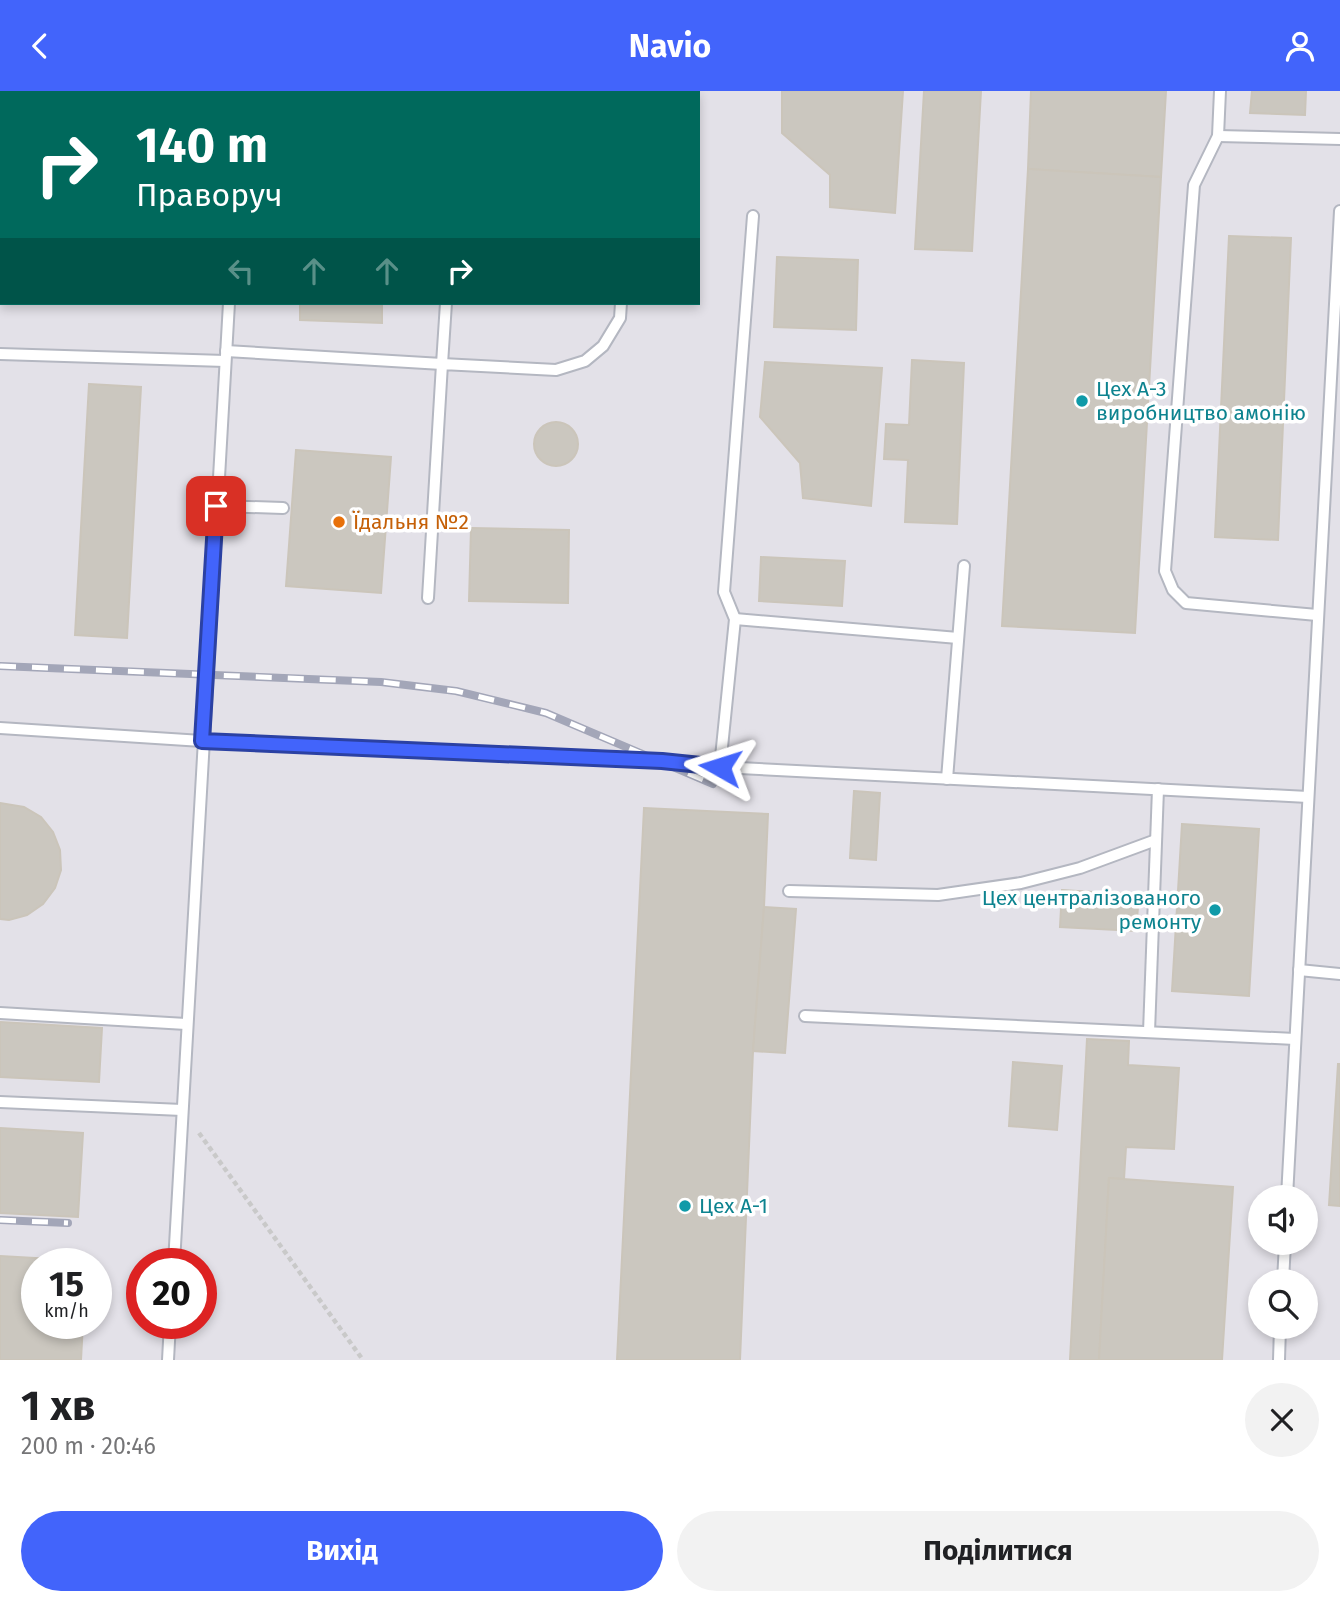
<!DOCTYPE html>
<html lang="uk">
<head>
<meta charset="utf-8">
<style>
	body { margin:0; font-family:"Fira Sans",sans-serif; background:#f2f2f2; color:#202124; height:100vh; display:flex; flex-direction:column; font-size:26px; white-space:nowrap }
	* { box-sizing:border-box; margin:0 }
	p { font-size:23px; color:#757577 }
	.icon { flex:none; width:38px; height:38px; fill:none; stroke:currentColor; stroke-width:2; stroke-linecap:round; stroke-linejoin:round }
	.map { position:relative; height:1269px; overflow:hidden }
	.panel { display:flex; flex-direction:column; background:#fff; flex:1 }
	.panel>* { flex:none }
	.top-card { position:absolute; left:0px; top:0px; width:700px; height:214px; box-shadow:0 4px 10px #0003; background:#00695c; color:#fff; overflow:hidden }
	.controls { position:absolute; left:1248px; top:1094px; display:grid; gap:14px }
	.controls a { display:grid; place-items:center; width:70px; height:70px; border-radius:50%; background:#fff; box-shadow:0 4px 10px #0003; font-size:35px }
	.speed { position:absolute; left:21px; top:1157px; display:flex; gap:14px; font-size:35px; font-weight:700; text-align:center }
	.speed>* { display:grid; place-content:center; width:91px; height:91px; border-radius:50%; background:#fff; box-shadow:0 4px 10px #0003; line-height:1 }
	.speed small { font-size:18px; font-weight:400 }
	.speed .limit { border:10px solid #d22; background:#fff; color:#111 }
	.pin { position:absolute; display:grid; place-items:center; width:60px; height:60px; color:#fff; margin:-30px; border-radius:14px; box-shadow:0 4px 10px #0006 }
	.me { position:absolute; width:77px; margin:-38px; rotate:276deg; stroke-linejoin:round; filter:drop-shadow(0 0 5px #0008) }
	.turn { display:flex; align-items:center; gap:24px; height:147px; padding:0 21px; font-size:32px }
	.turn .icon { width:91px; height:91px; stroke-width:2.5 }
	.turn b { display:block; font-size:49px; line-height:60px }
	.lanes { display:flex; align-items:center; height:66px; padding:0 21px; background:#0003; justify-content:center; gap:35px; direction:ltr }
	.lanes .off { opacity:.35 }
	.round { display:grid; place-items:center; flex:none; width:74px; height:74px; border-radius:37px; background:#f2f2f2 }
	.overview { display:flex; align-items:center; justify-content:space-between; height:119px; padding:0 21px }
	h1 { font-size:42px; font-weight:700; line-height:52px }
	.cta { display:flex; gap:14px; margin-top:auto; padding:14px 21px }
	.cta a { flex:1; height:80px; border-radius:42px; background:#4264fb; color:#fff; font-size:28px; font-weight:700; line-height:80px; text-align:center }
	.cta a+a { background:#f2f2f2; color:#202124 }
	header { display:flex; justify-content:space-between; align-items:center; height:91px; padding:0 21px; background:#4264fb; color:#fff; font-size:32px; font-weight:700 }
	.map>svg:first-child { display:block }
</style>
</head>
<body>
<header><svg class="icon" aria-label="back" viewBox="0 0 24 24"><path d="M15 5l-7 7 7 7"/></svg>Navio<svg class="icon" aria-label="person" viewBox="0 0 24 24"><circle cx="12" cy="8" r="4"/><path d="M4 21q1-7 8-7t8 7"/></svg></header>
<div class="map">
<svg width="1340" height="1269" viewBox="0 0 1340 1269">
	<rect width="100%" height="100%" fill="#efe9e1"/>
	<path fill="#e3e1e8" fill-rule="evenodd" d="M 0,0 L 1340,0 L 1340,1269 L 0,1269 ZM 2,2 L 698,2 L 698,212 L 2,212 ZM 1260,1106 L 1306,1106 L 1306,1152 L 1260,1152 ZM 37,1172 L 96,1172 L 96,1232 L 37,1232 ZM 142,1172 L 201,1172 L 201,1232 L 142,1232 ZM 1260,1190 L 1306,1190 L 1306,1236 L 1260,1236 Z"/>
	<g fill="#cbc7bf" stroke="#cbc5ba" stroke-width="2">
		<path d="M 309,0 L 391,0 L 309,2 Z"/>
		<path d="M 518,0 L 599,0 L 517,2 Z"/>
		<path d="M 782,0 L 903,0 L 895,122 L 830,116 L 830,84 L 782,42 Z"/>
		<path d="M 924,0 L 981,0 L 972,160 L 915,158 Z"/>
		<path d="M 1031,0 L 1166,0 L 1161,86 L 1028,78 Z"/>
		<path d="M 1252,0 L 1306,0 L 1305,24 L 1250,22 Z"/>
		<path d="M 1028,78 L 1161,86 L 1135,542 L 1002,535 Z"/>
		<path d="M 1229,145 L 1291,147 L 1278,449 L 1215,446 Z"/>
		<path d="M 777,166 L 858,169 L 856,239 L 774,236 Z"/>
		<path d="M 300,212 L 382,212 L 382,232 L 300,229 Z"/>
		<path d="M 912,269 L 964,272 L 957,433 L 905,431 L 908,369 L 884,368 L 886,333 L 909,334 Z"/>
		<path d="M 765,271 L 882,277 L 871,415 L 803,407 L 800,372 L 760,326 Z"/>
		<path d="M 89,293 L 141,296 L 127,547 L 75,544 Z"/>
		<circle cx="556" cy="353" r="22"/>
		<path d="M 296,359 L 391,366 L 381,502 L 286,495 Z"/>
		<path d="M 471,437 L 569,439 L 568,512 L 469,510 Z"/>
		<path d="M 761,466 L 845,470 L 842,515 L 759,510 Z"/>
		<path d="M 854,700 L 880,702 L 876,769 L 850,767 Z"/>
		<path d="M 0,712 L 24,716 L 41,726 L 53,741 L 60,759 L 61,779 L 55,797 L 43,813 L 27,824 L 9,829 L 0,828 Z"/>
		<path d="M 644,717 L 768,723 L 764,816 L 753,960 L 740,1269 L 617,1269 Z"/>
		<path d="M 1182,733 L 1259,738 L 1249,905 L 1172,900 Z"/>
		<path d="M 1062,799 L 1139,804 L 1136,840 L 1060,836 Z"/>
		<path d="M 764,816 L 796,818 L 785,962 L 753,960 Z"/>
		<path d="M 0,931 L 102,937 L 99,991 L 0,986 Z"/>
		<path d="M 1087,948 L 1129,950 L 1128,974 L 1179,977 L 1174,1058 L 1126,1056 L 1124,1088 L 1109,1087 L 1099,1269 L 1070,1269 Z"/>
		<path d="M 1013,971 L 1062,975 L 1057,1039 L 1009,1035 Z"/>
		<path d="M 1338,973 L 1340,973 L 1340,1115 L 1329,1114 Z"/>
		<path d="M 0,1037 L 83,1042 L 78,1126 L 0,1122 Z"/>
		<path d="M 1109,1087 L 1233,1096 L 1222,1269 L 1099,1269 Z"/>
		<path d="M 0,1165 L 87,1170 L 87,1172 L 37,1172 L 37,1232 L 83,1232 L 81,1269 L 0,1269 Z"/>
	</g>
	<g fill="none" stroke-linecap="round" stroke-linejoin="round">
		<g stroke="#b4b7c1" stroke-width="14">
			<g id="lane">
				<path d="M 1220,0 L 1218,45 L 1194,94 L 1165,480 L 1173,499 L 1186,512 L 1317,524"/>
				<path d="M 241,2 L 242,0"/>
				<path d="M 462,2 L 462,0"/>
				<path d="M 636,2 L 636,0"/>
				<path d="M 0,35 L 2,35"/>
				<path d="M 1218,45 L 1340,48"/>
				<path d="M 226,260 L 442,273 L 446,212"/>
				<path d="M 0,263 L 225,270"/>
				<path d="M 217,415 L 283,417"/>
				<path d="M 428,507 L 442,273 L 556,279 L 585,270 L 603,255 L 620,227 L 621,212"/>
				<path d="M 735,528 L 958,547"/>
				<path d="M 0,637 L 202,650 L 662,670 L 720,676 L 1308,706"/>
				<path d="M 720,676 L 735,528 L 724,501 L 753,125"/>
				<path d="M 947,688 L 964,475"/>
				<path d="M 789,800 L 938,804 L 1021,792 L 1080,777 L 1156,749"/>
				<path d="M 1299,879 L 1340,883"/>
				<path d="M 0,922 L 186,933"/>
				<path d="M 805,925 L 1295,948"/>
				<path d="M 1149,941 L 1158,698"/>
				<path d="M 0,1011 L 182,1019"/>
				<path d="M 1287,1106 L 1340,120"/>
				<path d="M 174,1172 L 229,212"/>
				<path d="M 1283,1190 L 1285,1152"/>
				<path d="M 168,1269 L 170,1232"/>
				<path d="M 1279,1269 L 1280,1236"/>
			</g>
		</g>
		<path stroke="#c9c9c9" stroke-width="4.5" stroke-dasharray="5 3.5" stroke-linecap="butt" d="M 199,1042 L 363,1269"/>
		<use href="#lane" stroke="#fff" stroke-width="10"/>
		<g stroke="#a3a6b8" stroke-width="8">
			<g id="rail">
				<path d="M 0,575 L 381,591 L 456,600 L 546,622 L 713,693"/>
				<path d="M 0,1129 L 68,1132"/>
			</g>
		</g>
		<use href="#rail" stroke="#fff" stroke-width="5" stroke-dasharray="16" stroke-linecap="butt"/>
	</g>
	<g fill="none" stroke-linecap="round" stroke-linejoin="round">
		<g stroke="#2b41a3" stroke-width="18">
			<path id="route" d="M 216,415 L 202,650 L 662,670 L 720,676"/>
		</g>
		<use href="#route" stroke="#4264fb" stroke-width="12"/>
	</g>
	<g fill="#0f9aa8" stroke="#fff" stroke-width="2.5">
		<circle cx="1082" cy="310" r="7"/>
		<circle cx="1215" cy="819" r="7"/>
		<circle cx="685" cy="1115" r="7"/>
	</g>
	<circle fill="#e8710a" stroke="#fff" stroke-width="2.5" cx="339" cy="431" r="7"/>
	<g text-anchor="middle" stroke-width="7" stroke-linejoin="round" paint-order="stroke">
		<g font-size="21" fill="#0d838f" stroke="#fff" text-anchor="start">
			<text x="1096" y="305">Цех А-3<tspan x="1096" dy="24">виробництво амонію</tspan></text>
			<text x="1201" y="814" text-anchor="end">Цех централізованого<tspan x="1201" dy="24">ремонту</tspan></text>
			<text x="699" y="1122">Цех А-1</text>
		</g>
		<g font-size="21" fill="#c56008" stroke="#fff" text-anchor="start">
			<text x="353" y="438">Їдальня №2</text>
		</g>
	</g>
</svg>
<div class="controls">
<a><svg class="icon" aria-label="sound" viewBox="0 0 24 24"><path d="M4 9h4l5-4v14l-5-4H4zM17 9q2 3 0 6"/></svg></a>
<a><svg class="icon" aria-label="search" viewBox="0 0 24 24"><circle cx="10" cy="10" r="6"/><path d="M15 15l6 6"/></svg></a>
</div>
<div class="speed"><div>15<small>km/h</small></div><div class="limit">20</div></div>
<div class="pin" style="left:216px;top:415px;background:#d93025"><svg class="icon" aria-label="arrive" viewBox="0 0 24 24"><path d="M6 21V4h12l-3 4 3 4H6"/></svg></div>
<svg class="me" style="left:720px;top:676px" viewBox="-20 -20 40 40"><path d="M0-17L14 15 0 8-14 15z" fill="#4264fb" stroke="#fff" stroke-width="4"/></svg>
<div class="top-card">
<div class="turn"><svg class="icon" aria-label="right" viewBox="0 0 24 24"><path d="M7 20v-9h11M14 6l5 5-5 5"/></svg><div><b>140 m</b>Праворуч</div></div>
<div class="lanes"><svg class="icon off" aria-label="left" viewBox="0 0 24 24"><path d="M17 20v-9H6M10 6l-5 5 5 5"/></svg><svg class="icon off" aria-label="ahead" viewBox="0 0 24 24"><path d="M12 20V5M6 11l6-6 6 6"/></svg><svg class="icon off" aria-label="ahead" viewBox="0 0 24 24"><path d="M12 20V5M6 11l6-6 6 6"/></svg><svg class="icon" aria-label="right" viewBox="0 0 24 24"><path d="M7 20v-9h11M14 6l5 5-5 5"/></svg></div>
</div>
</div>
<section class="panel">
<div class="overview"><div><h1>1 хв</h1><p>200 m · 20:46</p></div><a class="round"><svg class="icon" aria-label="close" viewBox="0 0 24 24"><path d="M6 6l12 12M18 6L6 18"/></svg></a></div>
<div class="cta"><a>Вихід</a><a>Поділитися</a></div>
</section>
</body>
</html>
